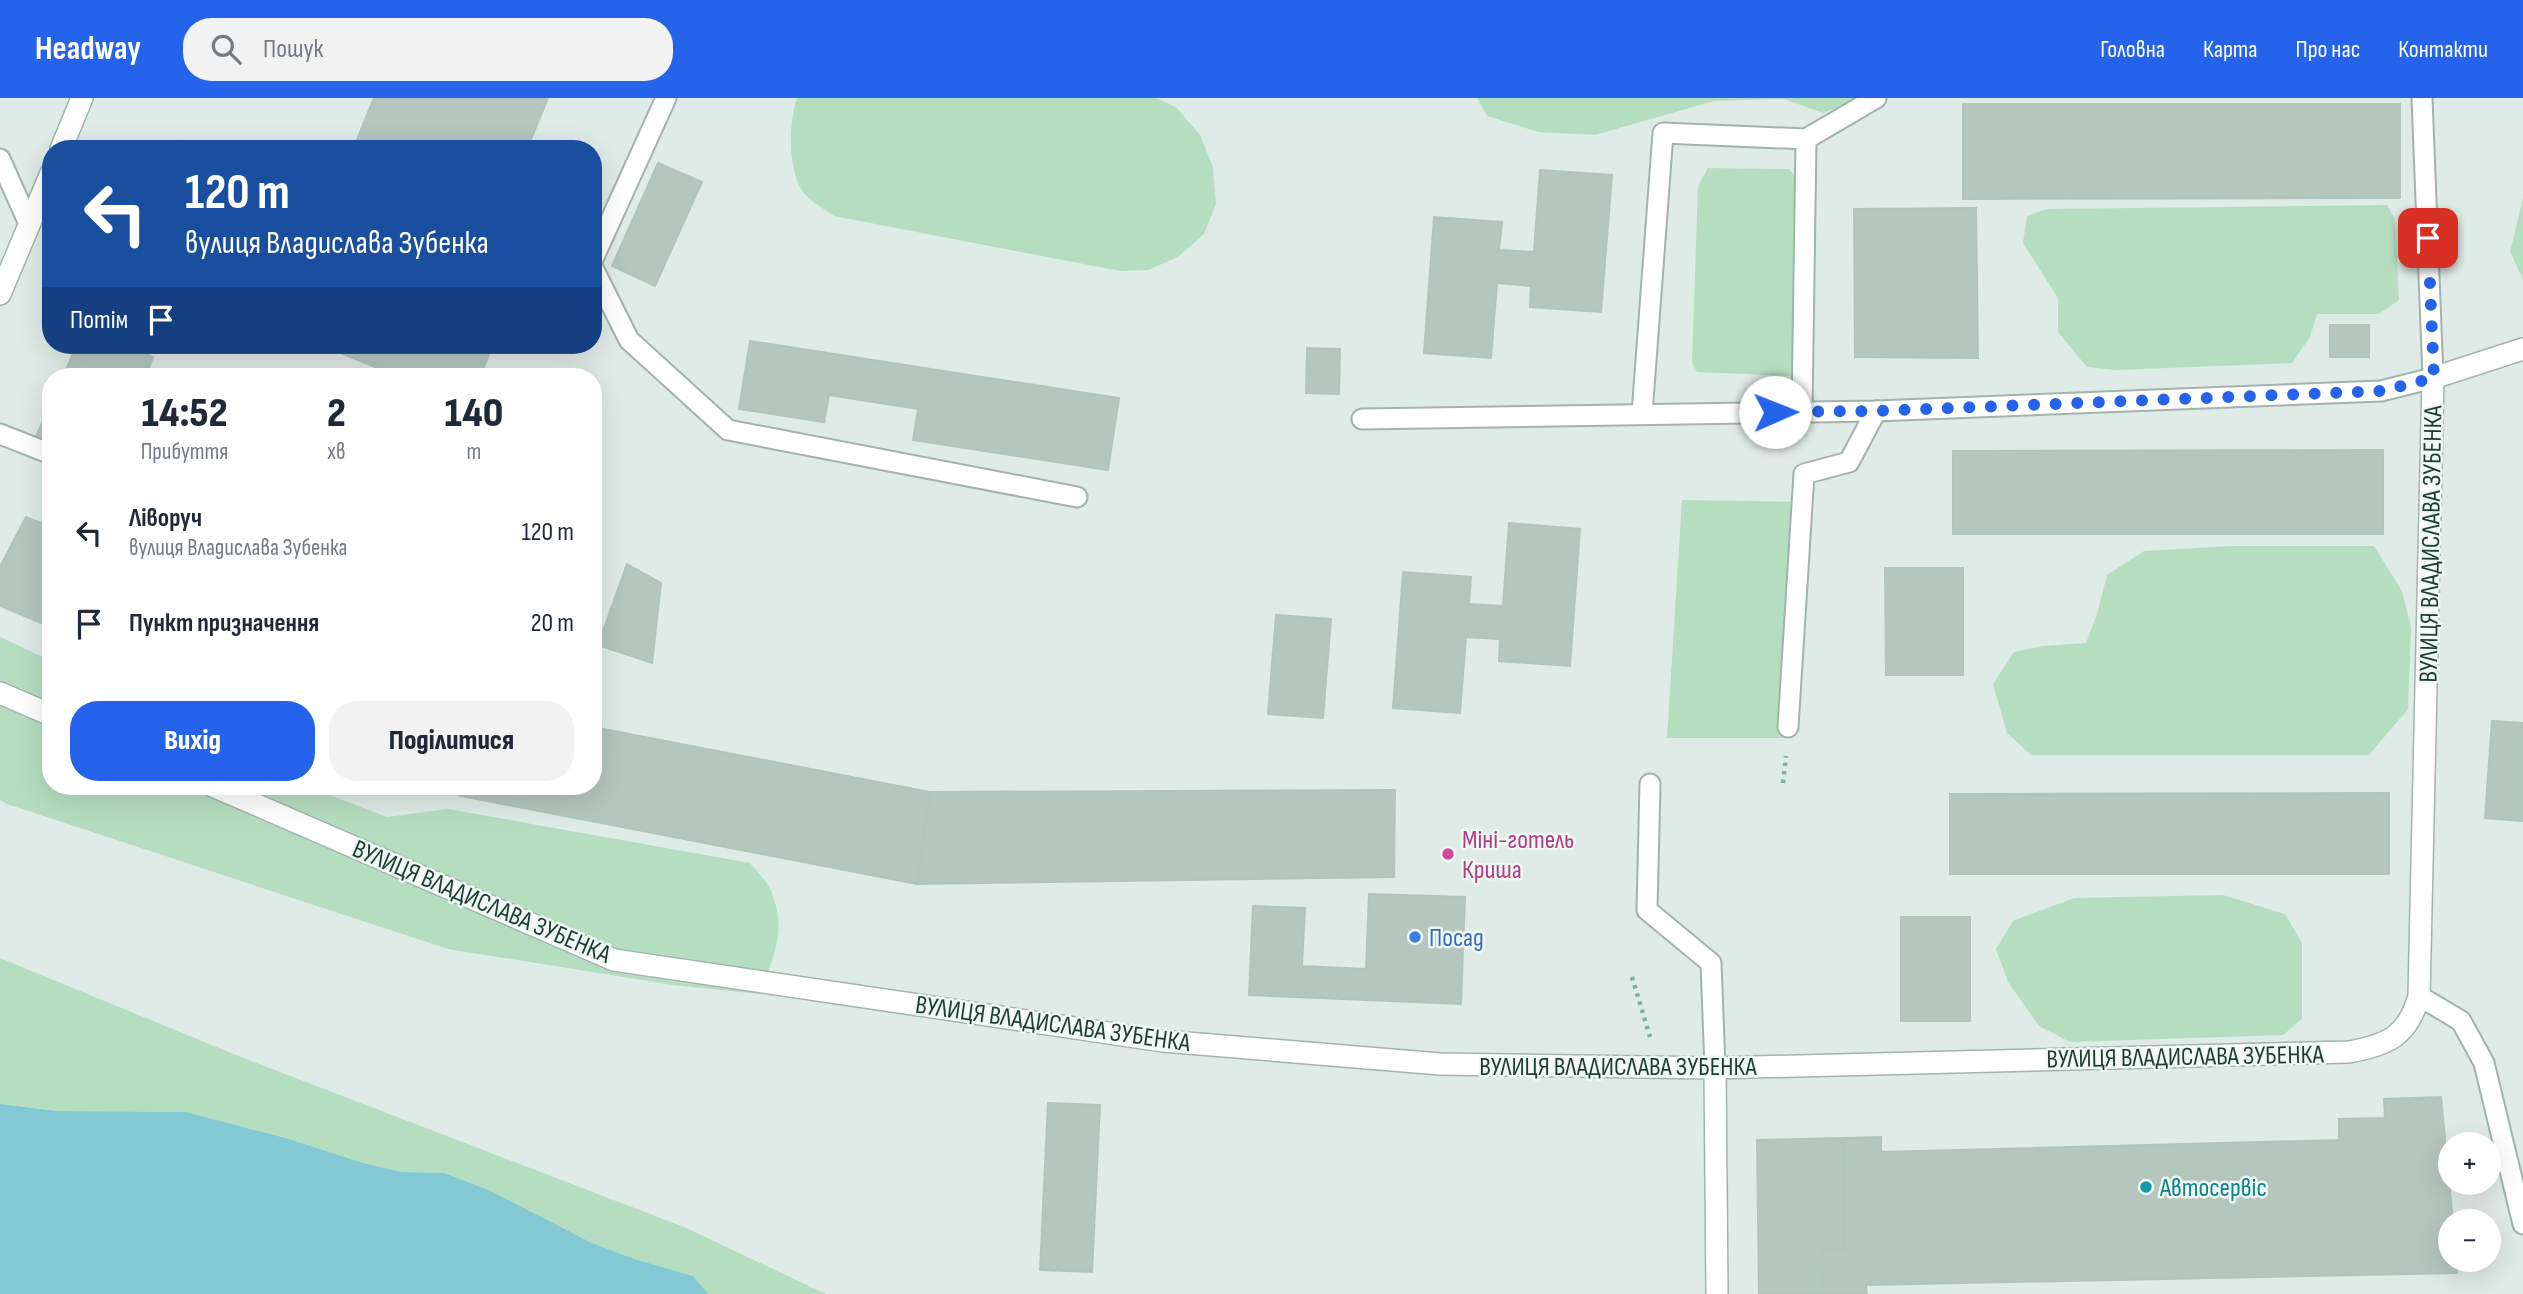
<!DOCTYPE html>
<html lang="uk">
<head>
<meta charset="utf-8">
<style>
	body { margin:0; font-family:"Sofia Sans Condensed",sans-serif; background:#f2f2f3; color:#1f2937; height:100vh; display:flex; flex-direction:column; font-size:26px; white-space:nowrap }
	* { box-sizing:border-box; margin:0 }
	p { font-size:23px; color:#747a83 }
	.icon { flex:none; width:38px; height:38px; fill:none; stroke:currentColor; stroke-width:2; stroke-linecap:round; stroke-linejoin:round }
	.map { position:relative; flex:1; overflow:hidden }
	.drawer { position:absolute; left:42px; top:270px; width:560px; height:427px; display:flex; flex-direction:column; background:#fff; border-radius:28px; box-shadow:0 7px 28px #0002 }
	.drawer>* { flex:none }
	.guide { position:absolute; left:42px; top:42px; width:560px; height:214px; border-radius:28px; box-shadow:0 7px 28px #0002; background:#1a4fa0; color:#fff; overflow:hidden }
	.controls { position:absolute; left:2438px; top:1034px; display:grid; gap:14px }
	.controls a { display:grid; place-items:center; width:63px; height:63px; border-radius:50%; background:#fff; box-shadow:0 7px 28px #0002; font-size:35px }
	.pin { position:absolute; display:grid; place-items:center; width:60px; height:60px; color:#fff; margin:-30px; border-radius:14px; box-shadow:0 4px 10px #0006 }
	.me { position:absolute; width:77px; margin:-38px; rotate:89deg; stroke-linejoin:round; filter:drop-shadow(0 0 5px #0008) }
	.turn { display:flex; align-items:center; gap:24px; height:147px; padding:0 28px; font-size:32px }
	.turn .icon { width:91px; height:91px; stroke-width:2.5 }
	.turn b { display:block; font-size:49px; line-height:60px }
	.then { display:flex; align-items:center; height:66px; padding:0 28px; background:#0003; gap:14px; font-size:26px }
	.eta { display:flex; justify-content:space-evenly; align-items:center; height:119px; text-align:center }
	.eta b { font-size:42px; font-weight:800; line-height:49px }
	.button { display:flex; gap:14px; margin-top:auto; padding:14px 28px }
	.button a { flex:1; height:80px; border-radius:28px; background:#2563eb; color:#fff; font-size:28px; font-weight:800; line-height:80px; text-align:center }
	.button a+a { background:#f2f2f3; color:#1f2937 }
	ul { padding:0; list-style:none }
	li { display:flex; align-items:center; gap:21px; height:91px; padding:0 28px }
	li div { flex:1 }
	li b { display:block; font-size:26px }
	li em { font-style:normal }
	header { display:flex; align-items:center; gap:42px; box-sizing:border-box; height:98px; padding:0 35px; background:#2563eb; color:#fff }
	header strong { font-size:33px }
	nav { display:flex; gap:38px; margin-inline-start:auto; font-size:24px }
	.search { width:490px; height:63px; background:#f2f2f3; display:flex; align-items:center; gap:18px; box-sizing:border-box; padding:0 24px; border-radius:28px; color:#747a83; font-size:26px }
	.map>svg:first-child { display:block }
</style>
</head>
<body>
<header>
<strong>Headway</strong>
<div class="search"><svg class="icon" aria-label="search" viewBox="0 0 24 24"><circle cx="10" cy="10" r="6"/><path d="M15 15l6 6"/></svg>Пошук</div>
<nav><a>Головна</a><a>Карта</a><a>Про нас</a><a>Контакти</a></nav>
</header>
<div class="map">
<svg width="2523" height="1196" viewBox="0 0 2523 1196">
	<rect width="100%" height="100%" fill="#dfebe6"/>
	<g fill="#b5dec0">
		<path d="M 797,0 L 1156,0 L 1176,9 L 1200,37 L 1213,69 L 1216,106 L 1204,136 L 1178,159 L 1148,172 L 1120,173 L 834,118 C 825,111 809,103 803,94 C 787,71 789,24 797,0 Z"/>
		<path d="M 1477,0 L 1855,0 L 1852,4 L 1823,15 L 1784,1 L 1714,3 L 1595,37 L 1539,34 L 1487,18 Z"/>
		<path d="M 1708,70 L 1789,71 L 1799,82 L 1798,270 L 1793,278 L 1697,274 L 1692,264 L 1698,88 Z"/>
		<path d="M 2523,100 L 2523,181 L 2510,154 Z"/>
		<path d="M 2387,107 L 2395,121 L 2399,202 L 2379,216 L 2317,216 L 2310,239 L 2292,265 L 2116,272 L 2087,269 L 2058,234 L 2058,200 L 2023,145 L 2027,118 L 2046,111 Z"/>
		<path d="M 1682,402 L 1803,404 L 1787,640 L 1667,640 Z"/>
		<path d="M 2232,448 L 2374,448 L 2402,493 L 2411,529 L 2408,611 L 2369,657 L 2031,657 L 2007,635 L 1993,586 L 2014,554 L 2042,548 L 2086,545 L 2097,516 L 2107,477 L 2144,453 Z"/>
		<path d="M 0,539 L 51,563 L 51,688 L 306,688 L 387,719 L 448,711 L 750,765 C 756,773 766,782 770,791 C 788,830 774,859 759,896 L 673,887 L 448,851 L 7,706 L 0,702 Z"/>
		<path d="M 2223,797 L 2285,816 L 2302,845 L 2302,921 L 2283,937 L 2070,944 L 2039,928 L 2008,884 L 1996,851 L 2013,823 L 2074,800 Z"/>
		<path d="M 0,860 L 236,957 L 684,1129 L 826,1196 L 707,1196 L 637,1162 L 592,1145 L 489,1092 L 444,1075 L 402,1074 L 363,1065 L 286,1040 L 186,1014 L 57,1013 L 0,1006 Z"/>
	</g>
	<path fill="#82c8d5" d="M 0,1006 L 57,1013 L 186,1014 L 286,1040 L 363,1065 L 402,1074 L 444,1075 L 489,1092 L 592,1145 L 637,1162 L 693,1178 L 708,1196 L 0,1196 Z"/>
	<g fill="#b4c6be" stroke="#b1c5bd" stroke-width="2">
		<path d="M 374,0 L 548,0 L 527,51 L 353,51 Z"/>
		<path d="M 1963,6 L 2400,6 L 2400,100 L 1963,101 Z"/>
		<path d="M 178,43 L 197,51 L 175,51 Z"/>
		<path d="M 658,65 L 702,84 L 655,188 L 612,168 Z"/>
		<path d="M 1540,72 L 1612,77 L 1601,214 L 1530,209 L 1531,188 L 1497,185 L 1491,260 L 1424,255 L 1434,119 L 1502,124 L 1499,152 L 1534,154 Z"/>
		<path d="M 1976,110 L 1978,260 L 1855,259 L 1854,111 Z"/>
		<rect x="2330" y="227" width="39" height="32"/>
		<path d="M 750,243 L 1119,300 L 1108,372 L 913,342 L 918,311 L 829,297 L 824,324 L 739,311 Z"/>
		<path d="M 77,247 L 124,247 L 153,259 L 146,278 L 63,278 Z"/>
		<path d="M 321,247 L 493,247 L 480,278 L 397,278 Z"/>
		<path d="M 1307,250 L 1340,251 L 1339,296 L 1306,295 Z"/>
		<path d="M 51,305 L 51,348 L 35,341 Z"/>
		<path d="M 2383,352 L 2383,436 L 1953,436 L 1953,353 Z"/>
		<path d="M 26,419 L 51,429 L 51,529 L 0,508 L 0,469 Z"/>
		<path d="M 1509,425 L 1580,431 L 1570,568 L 1499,563 L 1500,541 L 1466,539 L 1460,615 L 1393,610 L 1403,474 L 1471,479 L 1469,506 L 1503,508 Z"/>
		<path d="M 627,466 L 661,485 L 652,565 L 598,547 Z"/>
		<path d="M 1885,470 L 1963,470 L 1963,577 L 1886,577 Z"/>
		<path d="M 1276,517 L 1331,521 L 1323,620 L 1268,616 Z"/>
		<path d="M 2492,623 L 2523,625 L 2523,723 L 2485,720 Z"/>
		<path d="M 593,629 L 930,694 L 917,786 L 461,698 L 461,688 L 593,688 Z"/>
		<path d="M 437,688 L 461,688 L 461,698 Z"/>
		<path d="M 1395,692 L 1394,779 L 917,786 L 930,694 Z"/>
		<path d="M 2389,695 L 2389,776 L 1950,776 L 1950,696 Z"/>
		<path d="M 1369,796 L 1465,799 L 1461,906 L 1249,897 L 1253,808 L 1305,810 L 1302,868 L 1366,871 Z"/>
		<rect x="1901" y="819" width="69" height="104"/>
		<path d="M 2441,999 L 2453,1124 L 2450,1124 L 2450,1162 L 2456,1162 L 2457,1175 L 1866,1187 L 1867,1196 L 1822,1196 L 1821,1152 L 1845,1151 L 1843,1040 L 1881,1039 L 1881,1054 L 2339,1042 L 2339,1021 L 2385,1020 L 2384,1001 Z"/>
		<path d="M 1048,1005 L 1100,1007 L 1092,1174 L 1040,1172 Z"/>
		<path d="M 1843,1040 L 1845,1151 L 1821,1152 L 1822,1196 L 1759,1196 L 1757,1042 Z"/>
	</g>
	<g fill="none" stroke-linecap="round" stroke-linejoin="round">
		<g stroke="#a2b3ad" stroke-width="23">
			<g id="service">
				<path d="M 1806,41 L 1876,0"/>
				<path d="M 0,61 L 29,126"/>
				<path d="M 593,161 L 666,0"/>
				<path d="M 593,170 L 629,242 L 728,332 L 1077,399"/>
				<path d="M 1642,316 L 1663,35 L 1806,41 L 1802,314"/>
				<path d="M 1362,321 L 1876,313 L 2381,293 L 2433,280 L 2422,0"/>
				<path d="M 0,336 L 51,356"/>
				<path d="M 1788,629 L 1804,376 L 1849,364 L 1876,313"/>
				<path d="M 1650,686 L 1647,812 L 1711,865 L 1715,970"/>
				<path d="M 2419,898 L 2461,923 L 2484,965 L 2523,1126"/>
			</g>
		</g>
		<g stroke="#a2b3ad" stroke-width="24">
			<path id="minor" d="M 1715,970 L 2349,954 C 2388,947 2408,938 2419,898 L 2433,280 L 2523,251"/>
		</g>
		<g stroke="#a2b3ad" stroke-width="24">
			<g id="tertiary">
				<path d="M 61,51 L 82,0"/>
				<path d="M 0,196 L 51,75"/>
				<path d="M 0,595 L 51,617"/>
				<path d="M 213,688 L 614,862 L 1163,943 L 1440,966 L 1715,970 L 1717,1196"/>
			</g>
		</g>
		<g stroke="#7db1a1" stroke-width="4.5" stroke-dasharray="3.5 5" stroke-linecap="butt">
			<path d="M 1783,685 L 1786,658"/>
			<path d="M 1632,879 L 1650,939"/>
		</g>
		<use href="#service" stroke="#fff" stroke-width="19"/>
		<use href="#minor" stroke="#fff" stroke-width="21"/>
		<use href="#tertiary" stroke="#fff" stroke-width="21"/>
	</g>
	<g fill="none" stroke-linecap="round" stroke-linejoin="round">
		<path stroke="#2563eb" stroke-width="12" stroke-dasharray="0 21.6" d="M 1775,314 L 1876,313 L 2381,293 L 2434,280 L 2428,140"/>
	</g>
	<circle fill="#d1479c" stroke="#eff8f3" stroke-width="2.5" cx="1448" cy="756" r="7"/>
	<circle fill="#3f7fe0" stroke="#eff8f3" stroke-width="2.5" cx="1415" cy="839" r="7"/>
	<circle fill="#0f9aa8" stroke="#eff8f3" stroke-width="2.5" cx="2146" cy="1089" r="7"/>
	<g text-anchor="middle" stroke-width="5" stroke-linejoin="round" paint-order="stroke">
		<g font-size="26" fill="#1f3c34" stroke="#eff8f3">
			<text transform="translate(2430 446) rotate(-89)" y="9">ВУЛИЦЯ ВЛАДИСЛАВА ЗУБЕНКА</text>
			<text transform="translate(482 803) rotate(23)" y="9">ВУЛИЦЯ ВЛАДИСЛАВА ЗУБЕНКА</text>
			<text transform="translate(1053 925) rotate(8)" y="9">ВУЛИЦЯ ВЛАДИСЛАВА ЗУБЕНКА</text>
			<text transform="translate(2185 958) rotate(-1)" y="9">ВУЛИЦЯ ВЛАДИСЛАВА ЗУБЕНКА</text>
			<text x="1618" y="977">ВУЛИЦЯ ВЛАДИСЛАВА ЗУБЕНКА</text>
		</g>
		<g font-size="26" fill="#b23c85" stroke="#eff8f3" text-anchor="start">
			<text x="1462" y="750">Міні-готель<tspan x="1462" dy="30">Криша</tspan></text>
		</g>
		<g font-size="26" fill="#366cbe" stroke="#eff8f3" text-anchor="start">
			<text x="1429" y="848">Посад</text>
		</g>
		<g font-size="26" fill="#0d838f" stroke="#eff8f3" text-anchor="start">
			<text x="2160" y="1098">Автосервіс</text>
		</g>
	</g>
</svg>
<div class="controls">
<a>+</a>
<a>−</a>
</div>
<div class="pin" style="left:2428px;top:140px;background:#d93025"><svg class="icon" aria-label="arrive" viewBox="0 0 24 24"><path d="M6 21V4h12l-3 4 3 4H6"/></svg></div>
<svg class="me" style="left:1775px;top:314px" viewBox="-20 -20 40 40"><circle r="19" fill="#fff"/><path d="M0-13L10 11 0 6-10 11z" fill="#2563eb"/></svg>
<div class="guide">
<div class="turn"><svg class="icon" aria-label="left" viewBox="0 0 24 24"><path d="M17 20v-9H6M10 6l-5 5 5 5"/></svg><div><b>120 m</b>вулиця Владислава Зубенка</div></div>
<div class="then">Потім<svg class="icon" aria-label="arrive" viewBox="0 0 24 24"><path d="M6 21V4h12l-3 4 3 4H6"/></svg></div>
</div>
<section class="drawer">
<div class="eta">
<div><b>14:52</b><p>Прибуття</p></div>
<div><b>2</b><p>хв</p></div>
<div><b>140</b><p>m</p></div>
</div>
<ul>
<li><svg class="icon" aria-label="left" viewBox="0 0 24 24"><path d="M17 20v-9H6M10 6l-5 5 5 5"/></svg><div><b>Ліворуч</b><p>вулиця Владислава Зубенка</p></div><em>120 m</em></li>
<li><svg class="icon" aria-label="arrive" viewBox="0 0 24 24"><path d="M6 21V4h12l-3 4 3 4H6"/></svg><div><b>Пункт призначення</b></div><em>20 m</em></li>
</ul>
<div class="button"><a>Вихід</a><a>Поділитися</a></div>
</section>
</div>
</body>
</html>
